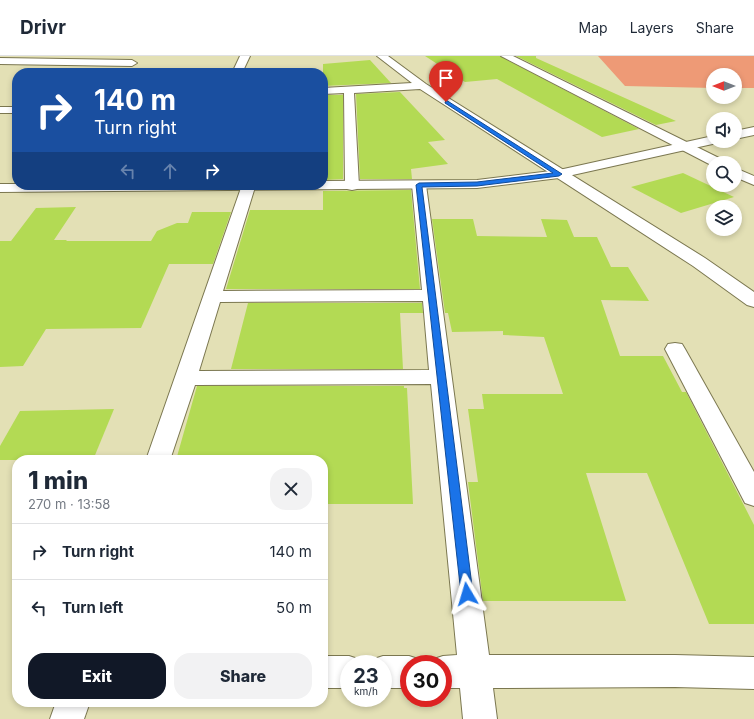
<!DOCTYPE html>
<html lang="en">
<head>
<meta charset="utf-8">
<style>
	body { margin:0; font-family:Inter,sans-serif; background:#f2f2f3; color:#1f2937; height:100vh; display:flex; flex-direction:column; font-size:15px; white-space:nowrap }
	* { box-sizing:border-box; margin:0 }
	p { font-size:13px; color:#747a83 }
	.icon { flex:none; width:22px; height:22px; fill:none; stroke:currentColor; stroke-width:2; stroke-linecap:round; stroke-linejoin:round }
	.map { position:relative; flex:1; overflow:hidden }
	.side { position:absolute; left:12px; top:399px; width:316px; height:252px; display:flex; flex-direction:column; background:#fff; border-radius:16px; box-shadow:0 2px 6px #0003 }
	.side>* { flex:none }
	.banner { position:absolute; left:12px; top:12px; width:316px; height:122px; border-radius:16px; box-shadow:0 2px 6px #0003; background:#1a4fa0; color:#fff; overflow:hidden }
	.needle { width:26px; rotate:270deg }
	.buttons { position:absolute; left:706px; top:12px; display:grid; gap:8px }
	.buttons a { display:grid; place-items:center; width:36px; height:36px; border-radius:50%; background:#fff; box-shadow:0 2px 6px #0003; font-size:20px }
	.speed { position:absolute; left:340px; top:599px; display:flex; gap:8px; font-size:20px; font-weight:700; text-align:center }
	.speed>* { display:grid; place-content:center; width:52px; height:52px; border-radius:50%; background:#fff; box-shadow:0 2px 6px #0003; line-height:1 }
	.speed small { font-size:10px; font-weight:400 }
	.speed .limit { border:6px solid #d22; background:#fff; color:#111 }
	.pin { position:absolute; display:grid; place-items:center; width:34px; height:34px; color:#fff; margin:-41px -17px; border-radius:50% 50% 50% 0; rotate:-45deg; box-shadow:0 0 4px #0007 }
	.pin .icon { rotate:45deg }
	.me { position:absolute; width:44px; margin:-22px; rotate:353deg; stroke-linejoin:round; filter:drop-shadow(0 0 3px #0008) }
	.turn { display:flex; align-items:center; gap:14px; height:84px; padding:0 16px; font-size:18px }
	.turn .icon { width:52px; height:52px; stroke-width:2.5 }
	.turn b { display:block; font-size:28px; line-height:34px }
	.lanes { display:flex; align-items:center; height:38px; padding:0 16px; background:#0003; justify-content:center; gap:20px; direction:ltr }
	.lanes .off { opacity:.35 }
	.round { display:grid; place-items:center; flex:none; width:42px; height:42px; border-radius:16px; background:#f2f2f3 }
	.summary { display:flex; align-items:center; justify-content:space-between; height:68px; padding:0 16px }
	h1 { font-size:24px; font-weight:800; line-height:30px }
	.primary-button { display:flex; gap:8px; margin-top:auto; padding:8px 16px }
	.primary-button a { flex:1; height:46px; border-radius:16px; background:#111827; color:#fff; font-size:16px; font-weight:800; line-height:46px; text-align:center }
	.primary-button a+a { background:#f2f2f3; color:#1f2937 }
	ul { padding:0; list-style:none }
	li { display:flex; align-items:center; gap:12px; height:56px; padding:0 16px; border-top:1px solid #e0e1e3 }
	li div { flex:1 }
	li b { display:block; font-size:15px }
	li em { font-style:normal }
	header { display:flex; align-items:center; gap:24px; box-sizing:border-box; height:56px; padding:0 20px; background:#fff; border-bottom:1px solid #e0e1e3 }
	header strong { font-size:19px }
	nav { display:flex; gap:22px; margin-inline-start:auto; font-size:14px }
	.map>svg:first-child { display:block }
</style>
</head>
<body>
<header>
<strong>Drivr</strong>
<nav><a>Map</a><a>Layers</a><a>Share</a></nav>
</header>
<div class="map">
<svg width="754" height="663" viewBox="0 0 754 663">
	<rect width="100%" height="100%" fill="#e3e0b5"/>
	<path fill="#ee9a76" d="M 598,0 L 754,0 L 754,32 L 735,32 L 735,19 L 713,19 L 713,32 L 625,30 Z"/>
	<g fill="#b3da54">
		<path d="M 425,0 L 500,0 L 639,73 L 602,81 L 497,23 L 465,26 Z"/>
		<path d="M 516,0 L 536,0 L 536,2 L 676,65 L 656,69 Z"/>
		<path d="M 370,4 L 391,27 L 323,30 L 323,8 Z"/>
		<path d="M 400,36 L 445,84 L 428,86 L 448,108 L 411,113 L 412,123 L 360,123 L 356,38 Z"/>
		<path d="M 323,39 L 343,39 L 343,123 L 323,124 Z"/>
		<path d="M 683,117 L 734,141 L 681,157 L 631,131 Z"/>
		<path d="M 411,134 L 420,233 L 226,233 L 250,154 L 323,154 L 323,135 Z"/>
		<path d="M 76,151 L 54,184 L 67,184 L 66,185 L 151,185 L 157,175 L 177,167 L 188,167 L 192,156 L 231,156 L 213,208 L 169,208 L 141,272 L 46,273 L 23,310 L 0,311 L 0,185 L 11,185 L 36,152 Z"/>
		<path d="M 432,163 L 473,163 L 477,180 L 547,181 L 541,163 L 567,164 L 574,181 L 597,181 L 611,211 L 628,211 L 649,245 L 601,244 L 620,300 L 663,300 L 682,336 L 686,336 L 754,469 L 754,568 L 709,568 L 647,417 L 586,417 L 626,545 L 483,545 L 468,426 L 478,426 L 468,353 L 484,353 L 482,338 L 563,338 L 544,281 L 503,279 L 503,275 L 452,276 L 448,257 L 445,257 Z"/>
		<path d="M 248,247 L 422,247 L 423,257 L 400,257 L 403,313 L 231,313 Z"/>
		<path d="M 197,330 L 404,330 L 404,332 L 407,332 L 413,448 L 323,448 L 323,404 L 176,404 Z"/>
		<path d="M 114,353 L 93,404 L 0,404 L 0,390 L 20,355 Z"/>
	</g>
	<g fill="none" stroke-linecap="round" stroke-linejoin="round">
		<g stroke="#7b7750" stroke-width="2">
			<g id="street">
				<path d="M 240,0 L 250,0 L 242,17 L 232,17 Z"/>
				<path d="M 377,0 L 388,0 L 426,28 L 705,202 L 754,236 L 754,251 L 747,249 L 693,210 L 420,33 L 354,37 L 359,130 L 357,133 L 352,134 L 347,133 L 345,130 L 344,37 L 323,38 L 323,32 L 412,27 Z"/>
				<path d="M 501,0 L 513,0 L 723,104 L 725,107 L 713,107 L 713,110 Z"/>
				<path d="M 0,2 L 132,4 L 137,7 L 132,10 L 0,8 Z"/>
				<rect x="0" y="51" width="17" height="6"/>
				<path d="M 735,112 L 754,120 L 754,129 L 735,121 Z"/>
				<path d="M 419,125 L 424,126 L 426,129 L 489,599 L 675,599 L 754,601 L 754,633 L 675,631 L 493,632 L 497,663 L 463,663 L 460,632 L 443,632 L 443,608 L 430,608 L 431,604 L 443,600 L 457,599 L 431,328 L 195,329 L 170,404 L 146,404 L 242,129 L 254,129 L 255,131 L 223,235 L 422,234 L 412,129 L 414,126 ZM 423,245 L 429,314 L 199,315 L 220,246 Z"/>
				<path d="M 675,287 L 682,288 L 685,293 L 754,416 L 754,450 L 745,447 L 665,293 L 668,288 Z"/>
				<path d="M 323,600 L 349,600 L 361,604 L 362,608 L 349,608 L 349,632 L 323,632 Z"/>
				<path d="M 383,600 L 409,600 L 421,604 L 422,608 L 409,608 L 409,632 L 383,632 L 383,608 L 370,608 L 371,604 Z"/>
				<path d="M 56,646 L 90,646 L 84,663 L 50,663 Z"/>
			</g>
		</g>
		<g stroke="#7b7750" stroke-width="2">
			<g id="secondary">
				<path d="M 754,71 L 754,79 L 735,83 L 735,75 Z"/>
				<path d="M 713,80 L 713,85 L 719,85 L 717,87 L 559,122 L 477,132 L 0,136 L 0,128 L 17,128 L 17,129 L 323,129 L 323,125 L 477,124 L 559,114 Z"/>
			</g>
		</g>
		<use href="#street" fill="#fff" fill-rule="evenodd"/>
		<use href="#secondary" fill="#fff" fill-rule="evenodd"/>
	</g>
	<path fill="#1a73e8" stroke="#114b97" d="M 446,44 L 562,118 L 559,120 L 477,130 L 422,131 L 473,538 L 471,542 L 467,544 L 462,542 L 461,538 L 416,129 L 419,127 L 477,126 L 553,117 L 445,47 Z"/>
</svg>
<div class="buttons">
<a><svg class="needle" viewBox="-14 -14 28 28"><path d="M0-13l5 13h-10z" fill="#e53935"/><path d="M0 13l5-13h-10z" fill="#747a83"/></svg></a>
<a><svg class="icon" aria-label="sound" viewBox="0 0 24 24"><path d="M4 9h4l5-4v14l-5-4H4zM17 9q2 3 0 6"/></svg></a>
<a><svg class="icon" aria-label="search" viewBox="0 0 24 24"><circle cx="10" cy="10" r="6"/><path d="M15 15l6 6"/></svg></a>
<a><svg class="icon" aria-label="layers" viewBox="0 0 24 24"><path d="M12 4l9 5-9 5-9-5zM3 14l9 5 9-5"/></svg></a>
</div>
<div class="speed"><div>23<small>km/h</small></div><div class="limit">30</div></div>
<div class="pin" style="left:446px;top:46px;background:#d93025"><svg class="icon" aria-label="arrive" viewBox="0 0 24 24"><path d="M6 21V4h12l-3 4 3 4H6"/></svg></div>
<svg class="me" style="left:467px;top:538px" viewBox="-20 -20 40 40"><path d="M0-17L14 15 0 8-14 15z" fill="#1a73e8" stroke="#fff" stroke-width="4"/></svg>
<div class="banner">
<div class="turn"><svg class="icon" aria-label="right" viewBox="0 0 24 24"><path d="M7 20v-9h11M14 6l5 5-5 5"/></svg><div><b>140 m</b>Turn right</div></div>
<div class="lanes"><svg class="icon off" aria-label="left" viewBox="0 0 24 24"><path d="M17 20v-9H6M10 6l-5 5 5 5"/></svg><svg class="icon off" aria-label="ahead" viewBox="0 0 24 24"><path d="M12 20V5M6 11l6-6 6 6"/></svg><svg class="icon" aria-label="right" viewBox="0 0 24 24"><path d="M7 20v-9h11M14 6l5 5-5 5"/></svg></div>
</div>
<section class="side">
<div class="summary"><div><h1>1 min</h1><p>270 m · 13:58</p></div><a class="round"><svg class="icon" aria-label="close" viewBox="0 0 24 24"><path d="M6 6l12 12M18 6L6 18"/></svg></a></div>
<ul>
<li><svg class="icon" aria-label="right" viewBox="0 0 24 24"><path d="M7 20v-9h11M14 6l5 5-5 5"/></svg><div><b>Turn right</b></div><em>140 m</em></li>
<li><svg class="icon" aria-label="left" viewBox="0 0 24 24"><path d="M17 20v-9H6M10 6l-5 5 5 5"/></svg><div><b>Turn left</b></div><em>50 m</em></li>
</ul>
<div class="primary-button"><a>Exit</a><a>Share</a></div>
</section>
</div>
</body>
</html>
